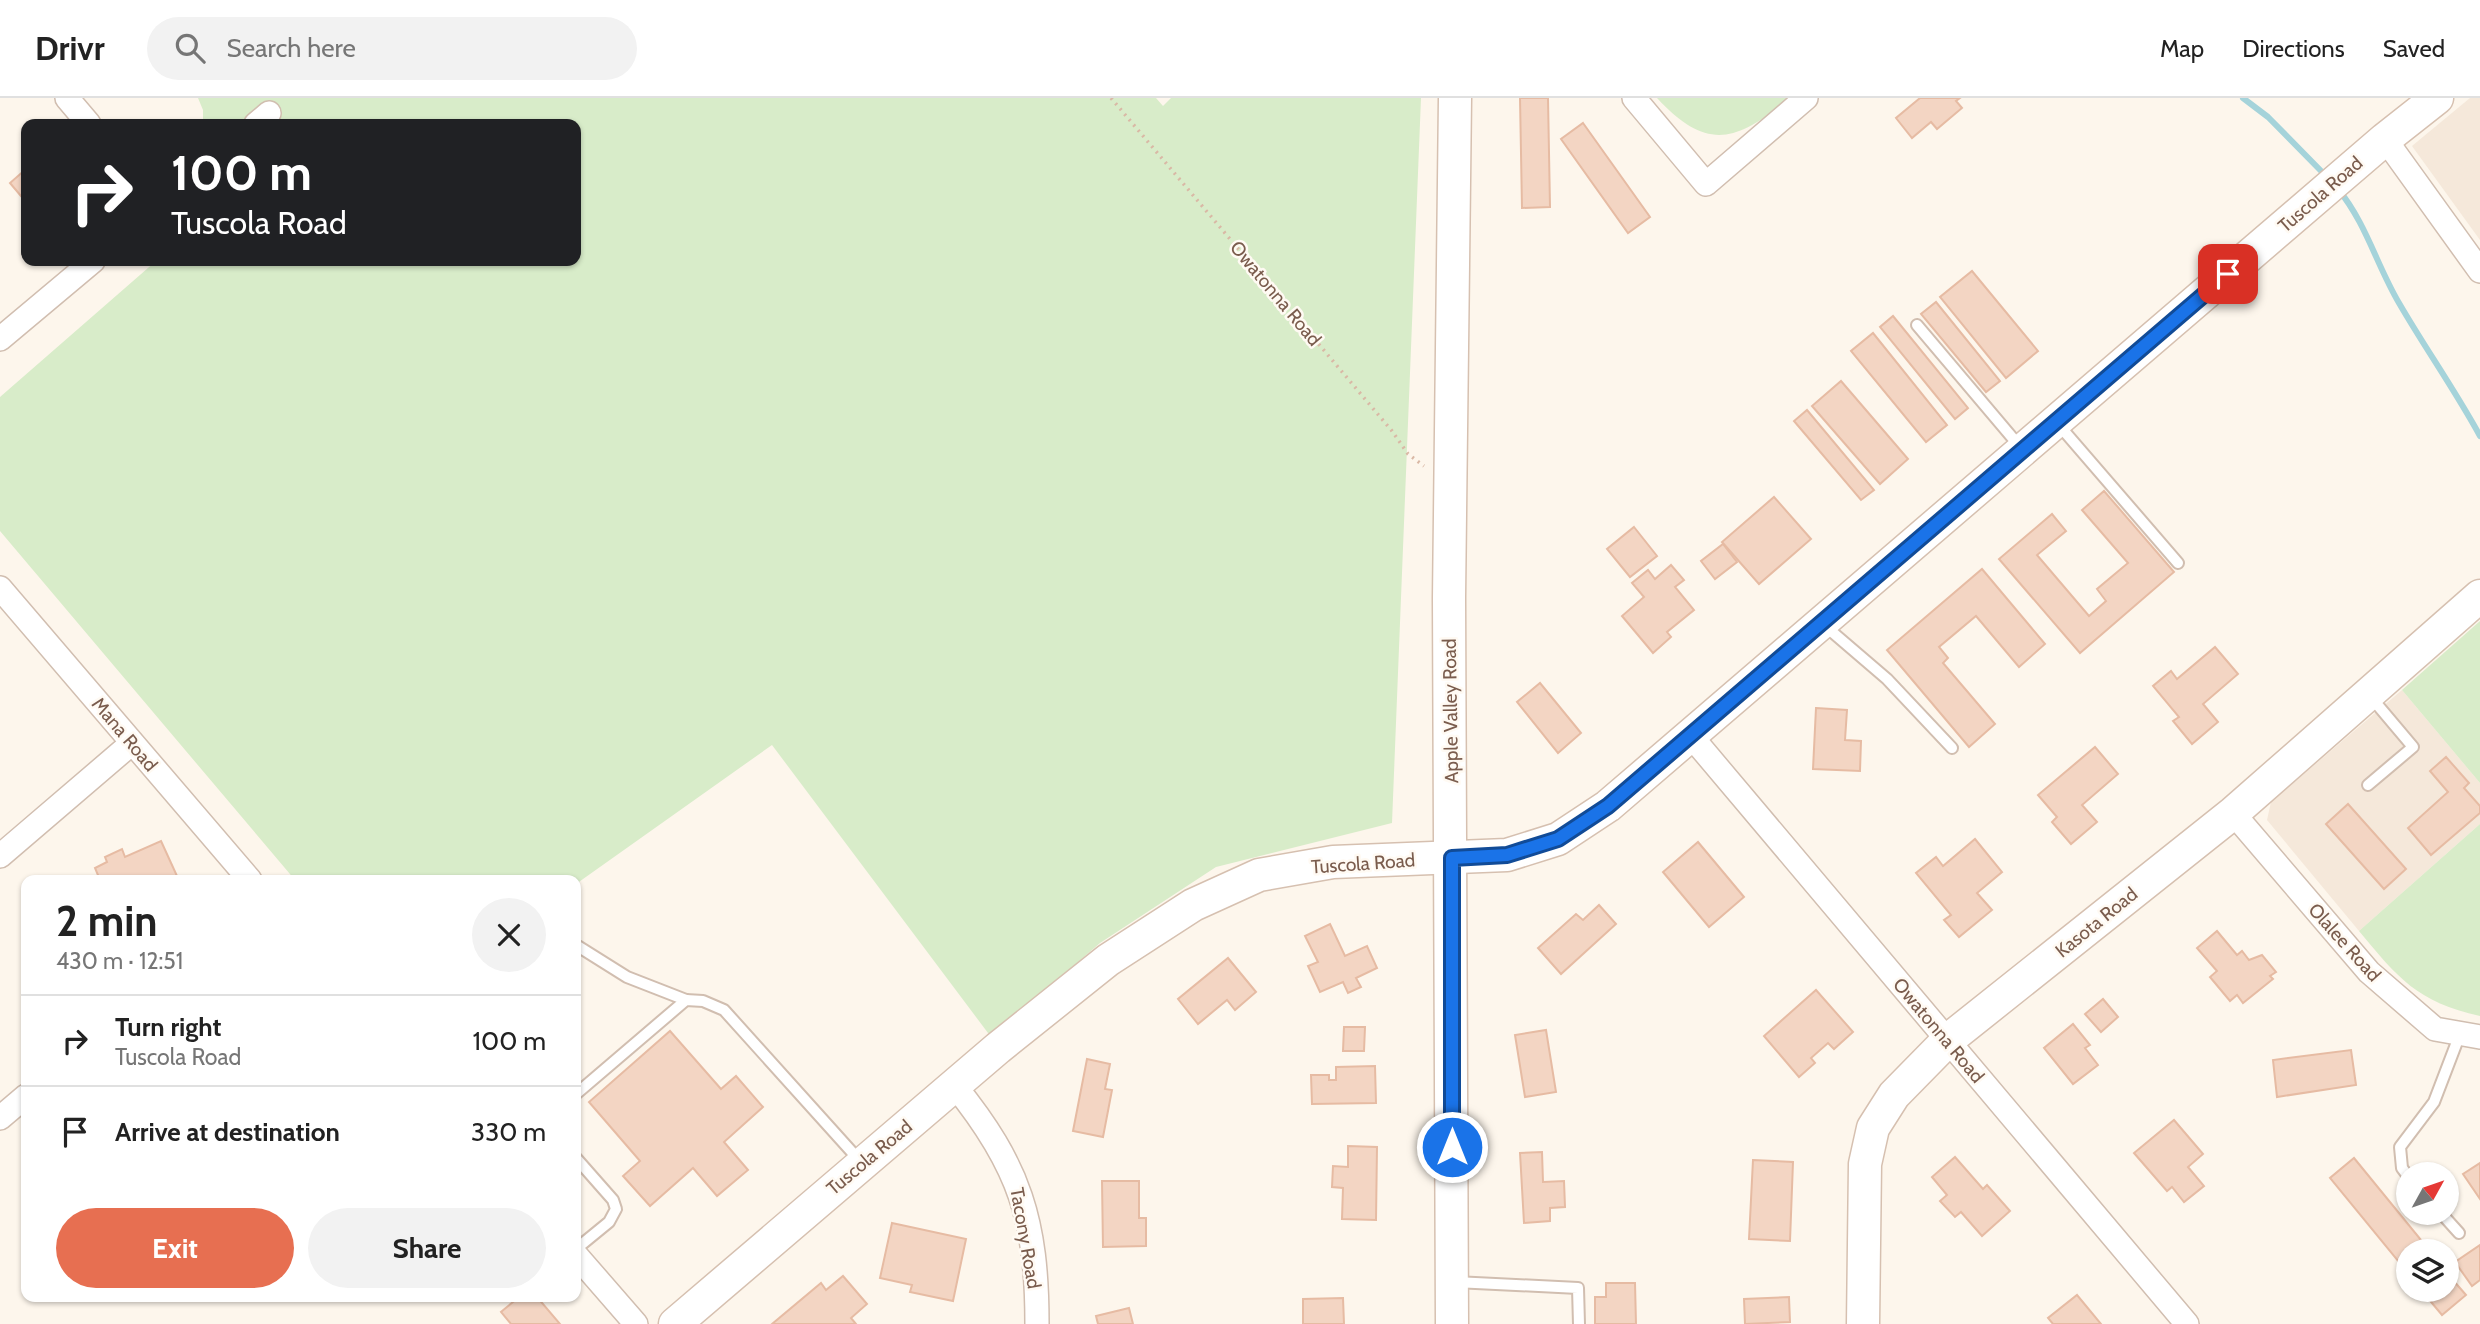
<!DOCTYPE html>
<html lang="en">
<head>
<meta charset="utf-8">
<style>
	body { margin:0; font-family:Cabin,sans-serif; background:#f2f2f2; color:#222; height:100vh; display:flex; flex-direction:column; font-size:26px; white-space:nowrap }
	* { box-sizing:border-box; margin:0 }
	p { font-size:23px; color:#767676 }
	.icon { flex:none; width:38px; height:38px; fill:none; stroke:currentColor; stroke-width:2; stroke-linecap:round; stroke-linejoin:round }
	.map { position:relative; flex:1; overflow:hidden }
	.sheet { position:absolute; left:21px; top:777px; width:560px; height:427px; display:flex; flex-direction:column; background:#fff; border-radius:14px; box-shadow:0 2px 5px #0004 }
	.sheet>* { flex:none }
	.hud { position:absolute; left:21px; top:21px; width:560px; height:147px; border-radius:14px; box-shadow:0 2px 5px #0004; background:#202124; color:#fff; overflow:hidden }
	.needle { width:46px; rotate:50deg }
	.controls { position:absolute; left:2396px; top:1064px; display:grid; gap:14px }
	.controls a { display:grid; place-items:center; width:63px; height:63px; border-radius:50%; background:#fff; box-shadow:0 2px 5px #0004; font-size:35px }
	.pin { position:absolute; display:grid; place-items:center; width:60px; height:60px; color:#fff; margin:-30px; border-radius:14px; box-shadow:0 4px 10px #0006 }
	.me { position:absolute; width:77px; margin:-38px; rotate:0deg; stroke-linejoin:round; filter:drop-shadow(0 0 5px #0008) }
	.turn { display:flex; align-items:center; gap:24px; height:147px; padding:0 35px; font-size:32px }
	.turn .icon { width:91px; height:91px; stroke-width:2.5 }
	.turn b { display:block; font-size:49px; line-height:60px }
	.round { display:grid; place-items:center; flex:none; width:74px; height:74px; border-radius:37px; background:#f2f2f2 }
	.headline { display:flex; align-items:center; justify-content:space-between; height:119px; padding:0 35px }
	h1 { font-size:42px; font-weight:800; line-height:52px }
	.primary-button { display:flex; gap:14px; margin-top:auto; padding:14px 35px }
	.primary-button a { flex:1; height:80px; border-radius:42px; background:#e76f51; color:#fff; font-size:28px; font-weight:800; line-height:80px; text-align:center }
	.primary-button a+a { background:#f2f2f2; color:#222 }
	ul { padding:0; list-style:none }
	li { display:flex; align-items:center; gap:21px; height:91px; padding:0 35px; border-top:2px solid #e0e0e0 }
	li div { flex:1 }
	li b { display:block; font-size:26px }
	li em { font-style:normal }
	header { display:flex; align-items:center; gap:42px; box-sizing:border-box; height:98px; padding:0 35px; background:#fff; border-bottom:2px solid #e0e0e0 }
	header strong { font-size:33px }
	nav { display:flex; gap:38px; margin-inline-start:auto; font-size:24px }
	.search { width:490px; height:63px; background:#f2f2f2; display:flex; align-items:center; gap:18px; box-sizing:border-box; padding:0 24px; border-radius:38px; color:#767676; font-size:26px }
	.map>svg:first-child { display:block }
</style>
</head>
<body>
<header>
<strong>Drivr</strong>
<div class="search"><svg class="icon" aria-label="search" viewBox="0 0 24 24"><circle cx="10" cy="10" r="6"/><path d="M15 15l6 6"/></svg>Search here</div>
<nav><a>Map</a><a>Directions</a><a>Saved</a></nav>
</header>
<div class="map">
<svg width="2480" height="1226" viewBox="0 0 2480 1226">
	<rect width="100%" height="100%" fill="#fdf6ec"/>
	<g fill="#f5e8da">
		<path d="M 2470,0 L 2480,0 L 2480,142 L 2412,48 Z"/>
		<path d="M 2402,592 L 2480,685 L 2480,726 L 2359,833 L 2267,722 L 2271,704 Z"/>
	</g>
	<g fill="#d8ecc9">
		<path d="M 198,0 L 1156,0 L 1163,8 L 1171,0 L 1421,0 L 1392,725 L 1216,769 L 1100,845 L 991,939 L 772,647 L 576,786 L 576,782 L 295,782 L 0,433 L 0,299 L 156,163 L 576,163 L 576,26 L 203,26 L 203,12 Z"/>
		<path d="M 1657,0 L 1790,0 C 1737,43 1708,55 1657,0 Z"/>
		<path d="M 2480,523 L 2480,685 L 2402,592 Z"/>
		<path d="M 2480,726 L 2480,918 C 2417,904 2398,880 2359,833 Z"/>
	</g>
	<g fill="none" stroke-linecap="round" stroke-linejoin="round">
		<g stroke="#a5d3da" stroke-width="6">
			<path d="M 2243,0 L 2268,19 L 2326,78"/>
			<path d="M 2338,91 C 2366,125 2377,168 2399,205 C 2425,250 2455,292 2480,338"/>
		</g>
	</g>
	<g fill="#f3d5c3" stroke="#e6bba3" stroke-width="2">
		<path d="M 1520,0 L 1548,0 L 1550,109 L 1522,110 Z"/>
		<path d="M 1920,0 L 1960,0 L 1956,3 L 1962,10 L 1937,31 L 1931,24 L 1912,40 L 1896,20 Z"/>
		<path d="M 1583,25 L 1650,119 L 1628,135 L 1561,41 Z"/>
		<path d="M 26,71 L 26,104 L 10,85 Z"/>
		<path d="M 1972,173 L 2038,253 L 2006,280 L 1940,199 Z"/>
		<path d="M 1936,204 L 2000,283 L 1986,294 L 1921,216 Z"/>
		<path d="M 1893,218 L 1968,310 L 1955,321 L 1880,229 Z"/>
		<path d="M 1873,235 L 1947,327 L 1926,344 L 1851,253 Z"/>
		<path d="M 1841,283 L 1908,361 L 1880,386 L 1812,308 Z"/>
		<path d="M 1807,312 L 1874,392 L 1861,402 L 1794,323 Z"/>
		<path d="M 2104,393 L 2174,474 L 2080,555 L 1999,461 L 2052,416 L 2066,433 L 2037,457 L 2089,518 L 2106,503 L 2097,491 L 2128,465 L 2082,412 Z"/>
		<path d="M 1774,399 L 1811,441 L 1759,486 L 1722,444 Z"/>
		<path d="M 1634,429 L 1657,458 L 1630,479 L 1607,451 Z"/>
		<path d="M 1723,446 L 1737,464 L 1715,481 L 1701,463 Z"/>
		<path d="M 1671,467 L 1684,482 L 1675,489 L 1694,512 L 1667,534 L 1671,539 L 1653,555 L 1622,518 L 1644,499 L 1632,485 L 1648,472 L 1655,481 Z"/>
		<path d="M 1982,471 L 2045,546 L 2019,569 L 1976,518 L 1939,549 L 1948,560 L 1943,565 L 1995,626 L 1969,649 L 1887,552 Z"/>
		<path d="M 2215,549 L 2238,576 L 2203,606 L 2218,624 L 2192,646 L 2173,623 L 2179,619 L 2153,588 L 2171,573 L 2177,581 Z"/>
		<path d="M 1540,585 L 1581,635 L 1558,655 L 1517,604 Z"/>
		<path d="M 1816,610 L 1847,612 L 1845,642 L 1861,643 L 1860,673 L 1813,671 Z"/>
		<path d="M 2095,649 L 2118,676 L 2082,707 L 2097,724 L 2071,746 L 2052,724 L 2057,719 L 2038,697 Z"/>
		<path d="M 2446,659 L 2469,685 L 2464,690 L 2480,708 L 2480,715 L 2431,757 L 2408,730 L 2448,694 L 2430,673 Z"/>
		<path d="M 2348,706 L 2406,771 L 2384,791 L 2326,726 Z"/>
		<path d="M 1975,741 L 2002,774 L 1977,795 L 1992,812 L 1959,839 L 1944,822 L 1951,817 L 1916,775 L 1936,759 L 1943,768 Z"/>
		<path d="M 161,743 L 177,778 L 168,782 L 100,782 L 95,770 L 107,764 L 105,759 L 122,751 L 125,759 Z"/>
		<path d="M 1698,744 L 1744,799 L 1709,829 L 1663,774 Z"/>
		<path d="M 1599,807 L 1616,826 L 1561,876 L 1538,850 L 1576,816 L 1583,822 Z"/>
		<path d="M 1330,826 L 1345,858 L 1367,848 L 1377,870 L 1356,880 L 1361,889 L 1348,895 L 1343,884 L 1320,894 L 1308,868 L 1318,864 L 1305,838 Z"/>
		<path d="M 2217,833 L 2237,857 L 2242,853 L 2249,862 L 2262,857 L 2276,874 L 2270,878 L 2273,881 L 2243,905 L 2237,897 L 2230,903 L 2210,879 L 2217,873 L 2197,850 Z"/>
		<path d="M 1228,860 L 1256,894 L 1235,912 L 1227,902 L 1198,926 L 1178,901 Z"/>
		<path d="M 1816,892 L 1853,934 L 1834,951 L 1828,945 L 1811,960 L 1815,965 L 1799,979 L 1764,938 Z"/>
		<path d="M 2103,901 L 2118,919 L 2101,934 L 2085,916 Z"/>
		<path d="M 2073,926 L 2090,947 L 2085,950 L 2098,967 L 2073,986 L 2044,950 Z"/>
		<path d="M 1344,929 L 1365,929 L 1364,953 L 1343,953 Z"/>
		<path d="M 1546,932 L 1556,994 L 1525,999 L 1515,937 Z"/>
		<path d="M 670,933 L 721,991 L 736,978 L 763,1009 L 724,1044 L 748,1072 L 717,1098 L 693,1070 L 650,1108 L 623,1078 L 640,1063 L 589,1004 Z"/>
		<path d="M 2351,952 L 2356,987 L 2277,999 L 2273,962 Z"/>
		<path d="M 1087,961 L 1110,966 L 1105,991 L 1112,992 L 1103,1039 L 1073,1033 Z"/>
		<path d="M 1375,968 L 1376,1005 L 1312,1006 L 1311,977 L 1329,977 L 1329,982 L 1336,982 L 1336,969 Z"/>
		<path d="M 2174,1022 L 2203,1056 L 2188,1069 L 2204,1088 L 2184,1104 L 2172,1089 L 2167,1093 L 2134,1055 Z"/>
		<path d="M 1348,1048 L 1377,1049 L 1376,1122 L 1342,1121 L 1343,1090 L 1332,1089 L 1333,1068 L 1348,1069 Z"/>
		<path d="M 1542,1054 L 1543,1084 L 1564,1083 L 1565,1109 L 1550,1110 L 1550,1123 L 1524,1125 L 1520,1055 Z"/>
		<path d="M 1955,1059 L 1983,1091 L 1987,1087 L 2010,1113 L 1982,1138 L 1961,1114 L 1955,1119 L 1940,1103 L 1947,1097 L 1932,1079 Z"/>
		<path d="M 2354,1060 L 2430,1153 L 2408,1153 L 2408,1175 L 2330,1080 Z"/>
		<path d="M 1753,1062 L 1793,1064 L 1790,1143 L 1749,1141 Z"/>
		<path d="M 2480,1065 L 2480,1101 L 2463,1076 Z"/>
		<path d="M 1102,1083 L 1139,1083 L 1139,1120 L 1146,1120 L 1146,1148 L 1103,1149 Z"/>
		<path d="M 892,1125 L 966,1141 L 953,1203 L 910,1194 L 912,1187 L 880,1180 Z"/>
		<path d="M 2480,1147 L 2480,1182 L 2472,1188 L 2455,1164 Z"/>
		<path d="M 2446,1174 L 2466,1197 L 2442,1217 L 2421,1192 L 2446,1192 Z"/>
		<path d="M 843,1178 L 867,1206 L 851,1220 L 856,1226 L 772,1226 L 821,1185 L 826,1192 Z"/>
		<path d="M 1606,1185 L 1635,1185 L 1636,1226 L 1595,1226 L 1595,1199 L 1606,1199 Z"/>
		<path d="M 2077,1197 L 2101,1226 L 2053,1226 L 2048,1220 Z"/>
		<path d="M 519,1199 L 537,1199 L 560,1226 L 511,1226 L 501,1214 Z"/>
		<path d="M 1789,1199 L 1790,1224 L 1745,1226 L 1744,1201 Z"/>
		<path d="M 1343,1200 L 1344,1226 L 1303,1226 L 1303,1201 Z"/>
		<path d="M 1129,1210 L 1133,1226 L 1098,1226 L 1096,1218 Z"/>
	</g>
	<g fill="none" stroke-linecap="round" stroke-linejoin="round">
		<g stroke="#d1beb0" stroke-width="14">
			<g id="lane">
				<path d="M 1917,227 L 2021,350"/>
				<path d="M 2058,326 L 2178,465"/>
				<path d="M 1824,527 L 1887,581 L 1952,650"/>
				<path d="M 2368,687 L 2413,649 L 2370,598"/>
				<path d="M 576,847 L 627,879 L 686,902"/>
				<path d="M 576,996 L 686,902 L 703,903 L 724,912 L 860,1063"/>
				<path d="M 576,1060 L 613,1102 L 616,1111 L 609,1124 L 576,1151"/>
				<path d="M 2408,1078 L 2402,1070 L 2400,1049 L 2434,1004 L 2460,936"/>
				<path d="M 2441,1115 L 2459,1135"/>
				<path d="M 1455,1184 L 1578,1190 L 1579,1226"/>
			</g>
		</g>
		<g stroke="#d1beb0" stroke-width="26">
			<g id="street">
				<path d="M 67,0 L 89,26"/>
				<path d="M 1634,0 L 1706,86 L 1806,0"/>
				<path d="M 256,26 L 269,15"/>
				<path d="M 2385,41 L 2480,173"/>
				<path d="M 0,241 L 93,163"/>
				<path d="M 0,490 L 250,782"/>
				<path d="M 1691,638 L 2187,1226"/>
				<path d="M 2233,715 L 2369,874 L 2435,931 L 2480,939"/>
				<path d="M 0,758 L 132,645"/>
				<path d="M 955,988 C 1020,1068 1037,1123 1037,1226"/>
				<path d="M 0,1020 L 26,998"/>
				<path d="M 576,1157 L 636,1226"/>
			</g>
		</g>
		<g stroke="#d6c0b0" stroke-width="35">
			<g id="secondary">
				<path d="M 675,1226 L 998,950 L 1108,862 L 1193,807 L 1259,777 L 1333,764 L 1507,757 L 1558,741 L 1608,708 L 2385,41 L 2437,0"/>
				<path d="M 1452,1226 L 1449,500 L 1455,0"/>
				<path d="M 1863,1226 L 1865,1066 L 1873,1030 L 1894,997 L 1948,942 L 2233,715 L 2480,498"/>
			</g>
		</g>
		<path stroke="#d9b8a5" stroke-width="3.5" stroke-dasharray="2 5" stroke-linecap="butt" d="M 1111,0 L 1392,333 L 1408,356 L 1424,368"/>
		<use href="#lane" stroke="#fff" stroke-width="10"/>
		<use href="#street" stroke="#fff" stroke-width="23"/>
		<use href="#secondary" stroke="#fff" stroke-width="32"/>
	</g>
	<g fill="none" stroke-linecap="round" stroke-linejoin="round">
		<g stroke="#114b97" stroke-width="18">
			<path id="route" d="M 1452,1049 L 1452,760 L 1507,757 L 1558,741 L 1608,708 L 2228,176"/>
		</g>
		<use href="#route" stroke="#1a73e8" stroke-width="12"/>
	</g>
	<g text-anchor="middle" stroke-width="5" stroke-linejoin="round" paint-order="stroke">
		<g font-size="19" fill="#7a5c4d" stroke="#fffaf3">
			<text transform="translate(2320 96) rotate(-41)" y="7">Tuscola Road</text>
			<text transform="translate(1276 195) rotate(50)" y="7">Owatonna Road</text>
			<text transform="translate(1450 613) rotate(-91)" y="7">Apple Valley Road</text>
			<text transform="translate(125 636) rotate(50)" y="7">Mana Road</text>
			<text transform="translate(1363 765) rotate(-4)" y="7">Tuscola Road</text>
			<text transform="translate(2096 824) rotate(-39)" y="7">Kasota Road</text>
			<text transform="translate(2345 844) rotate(48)" y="7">Olalee Road</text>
			<text transform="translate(1939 932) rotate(50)" y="7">Owatonna Road</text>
			<text transform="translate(869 1059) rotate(-40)" y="7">Tuscola Road</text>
			<text transform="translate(1026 1140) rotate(80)" y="7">Tacony Road</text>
		</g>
	</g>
</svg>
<div class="controls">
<a><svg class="needle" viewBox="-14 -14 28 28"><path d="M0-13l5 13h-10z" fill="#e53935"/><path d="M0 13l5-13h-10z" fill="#767676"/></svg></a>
<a><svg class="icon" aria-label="layers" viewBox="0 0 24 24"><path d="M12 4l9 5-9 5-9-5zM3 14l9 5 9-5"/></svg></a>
</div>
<div class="pin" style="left:2228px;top:176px;background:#d93025"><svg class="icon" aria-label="arrive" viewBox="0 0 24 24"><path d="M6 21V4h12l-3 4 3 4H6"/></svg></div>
<svg class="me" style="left:1452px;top:1049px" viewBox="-20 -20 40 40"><circle r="17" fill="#1a73e8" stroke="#fff" stroke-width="3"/><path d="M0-11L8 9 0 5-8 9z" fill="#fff"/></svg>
<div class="hud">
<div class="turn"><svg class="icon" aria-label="right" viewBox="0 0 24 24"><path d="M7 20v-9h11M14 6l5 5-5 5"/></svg><div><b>100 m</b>Tuscola Road</div></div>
</div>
<section class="sheet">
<div class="headline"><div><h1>2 min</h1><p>430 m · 12:51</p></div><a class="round"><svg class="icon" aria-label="close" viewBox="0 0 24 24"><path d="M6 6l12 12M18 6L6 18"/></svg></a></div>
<ul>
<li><svg class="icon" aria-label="right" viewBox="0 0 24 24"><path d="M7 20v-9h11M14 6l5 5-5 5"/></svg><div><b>Turn right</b><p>Tuscola Road</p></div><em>100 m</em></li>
<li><svg class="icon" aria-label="arrive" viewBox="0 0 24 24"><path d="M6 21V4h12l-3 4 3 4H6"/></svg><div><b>Arrive at destination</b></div><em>330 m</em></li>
</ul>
<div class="primary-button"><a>Exit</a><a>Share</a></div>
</section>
</div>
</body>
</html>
